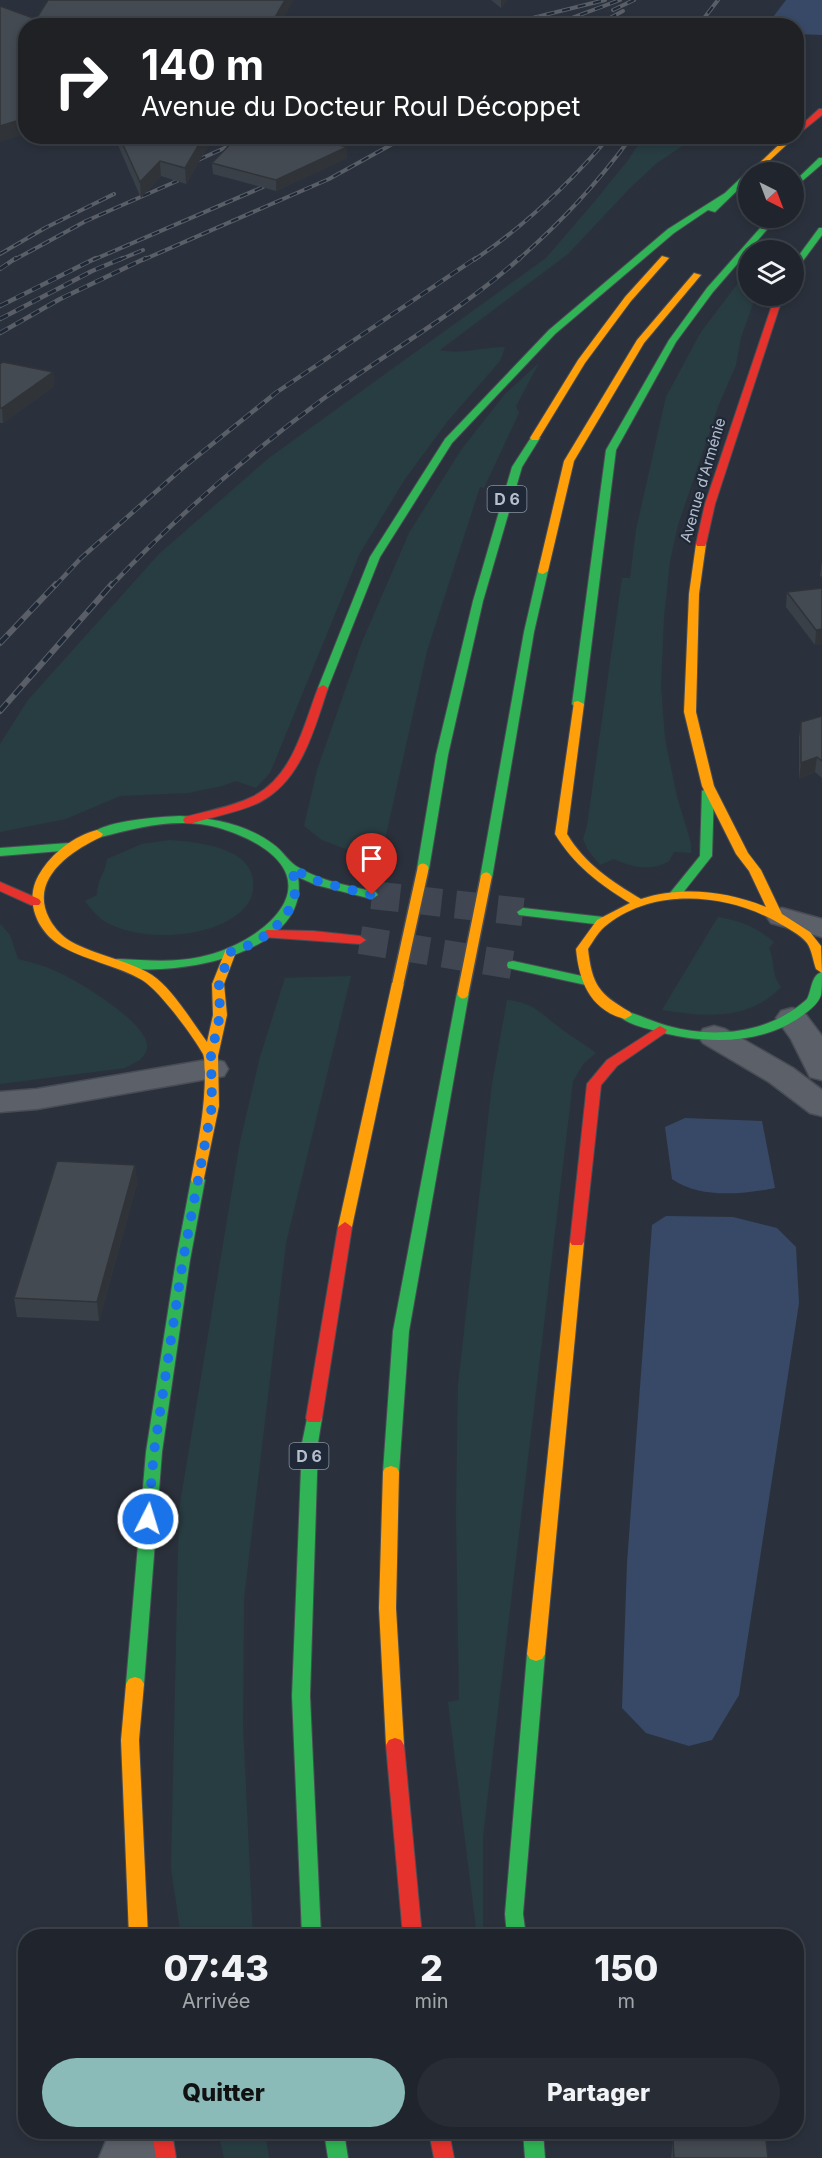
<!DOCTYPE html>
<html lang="fr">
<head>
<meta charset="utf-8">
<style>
	body { margin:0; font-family:Inter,sans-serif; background:#282d35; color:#f1f3f6; height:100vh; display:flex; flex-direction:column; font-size:22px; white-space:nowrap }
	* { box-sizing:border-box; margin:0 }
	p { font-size:20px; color:#a2a5aa }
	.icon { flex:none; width:33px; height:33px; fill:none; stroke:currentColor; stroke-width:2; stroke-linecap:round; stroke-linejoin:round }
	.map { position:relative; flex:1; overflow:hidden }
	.drawer { position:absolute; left:18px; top:1929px; width:786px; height:210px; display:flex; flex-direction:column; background:#20252d; border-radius:24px; box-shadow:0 3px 9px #0003,0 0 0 2px #3d4249 }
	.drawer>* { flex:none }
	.top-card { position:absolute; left:18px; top:18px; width:786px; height:126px; border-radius:24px; box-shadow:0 3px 9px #0003,0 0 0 2px #3d4249; background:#202124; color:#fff; overflow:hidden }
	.needle { width:39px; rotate:138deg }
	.buttons { position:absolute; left:738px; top:162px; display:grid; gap:12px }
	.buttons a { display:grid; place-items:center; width:66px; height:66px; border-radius:50%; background:#20252d; box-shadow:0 3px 9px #0003,0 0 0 2px #3d4249; font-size:30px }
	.pin { position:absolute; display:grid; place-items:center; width:51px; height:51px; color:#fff; margin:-62px -26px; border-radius:50% 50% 50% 0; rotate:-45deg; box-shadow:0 0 6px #0007 }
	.pin .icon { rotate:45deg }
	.me { position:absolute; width:66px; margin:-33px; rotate:5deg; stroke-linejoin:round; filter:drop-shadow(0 0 4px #0008) }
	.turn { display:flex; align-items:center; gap:21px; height:126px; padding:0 24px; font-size:27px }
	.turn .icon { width:78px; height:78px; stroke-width:2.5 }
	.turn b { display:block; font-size:42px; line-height:51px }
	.eta { display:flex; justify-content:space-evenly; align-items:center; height:102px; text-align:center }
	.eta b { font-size:36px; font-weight:800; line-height:42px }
	.button { display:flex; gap:12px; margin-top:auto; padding:12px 24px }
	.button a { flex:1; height:69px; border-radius:36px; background:#8bbbb9; color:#111; font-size:24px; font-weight:800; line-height:69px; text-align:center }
	.button a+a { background:#282d35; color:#f1f3f6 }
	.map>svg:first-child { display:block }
</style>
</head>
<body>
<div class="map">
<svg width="822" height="2158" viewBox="0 0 822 2158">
	<rect width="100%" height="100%" fill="#2b313c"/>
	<g fill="#283d42">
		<path d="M 643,137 L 688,137 L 681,147 L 657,163 L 631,187 L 568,254 L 440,350 C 460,355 483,347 505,347 L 500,361 L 447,422 L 405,479 L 360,553 L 270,773 L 256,788 L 236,781 L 222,786 L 188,793 L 120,796 L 66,819 L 0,832 L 0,744 L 28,700 L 159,554 L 269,458 L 546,258 L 595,201 L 629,159 Z"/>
		<path d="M 748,270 L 748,296 L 756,296 L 741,337 L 736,365 L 719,404 L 678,525 L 670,561 L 664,617 L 661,687 L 665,739 L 677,797 L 691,843 L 691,853 L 674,852 L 669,861 C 652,872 631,867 614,859 L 600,865 L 588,850 L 583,839 L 587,826 L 622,578 L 630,578 L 636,530 L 666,397 L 701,332 Z"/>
		<path d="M 539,363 L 516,406 L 519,413 L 484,488 L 480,487 L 427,651 L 380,862 L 322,840 L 304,826 L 317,770 L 362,642 L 409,533 L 461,450 L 505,394 Z"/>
		<path d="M 170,840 C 196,842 251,847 253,881 C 254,890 252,899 246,906 C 218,940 139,943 104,921 C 97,916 90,908 85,901 L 97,895 C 97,879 106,873 107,859 L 142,844 Z"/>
		<path d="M 718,917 C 741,921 756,927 774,942 L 769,948 C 775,962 771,974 781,987 C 749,1021 704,1017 662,1010 Z"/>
		<path d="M 0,924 L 10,935 L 18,959 C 29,962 42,965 53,970 C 74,978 149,1023 147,1047 C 146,1059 134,1063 125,1068 L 0,1084 Z"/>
		<path d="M 351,976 L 286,1243 L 244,1599 L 243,1726 L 253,1936 L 181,1936 L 171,1868 L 179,1510 L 240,1142 L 260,1057 L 285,978 Z"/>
		<path d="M 507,1000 C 534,1003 540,1013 560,1028 C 572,1037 584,1044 596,1053 L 584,1063 L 573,1081 L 483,1836 L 483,1936 L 477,1936 L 448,1702 L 459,1700 L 456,1512 L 458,1385 L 492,1084 Z"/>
		<path d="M 218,2132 L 265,2132 L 269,2158 L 224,2158 Z"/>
	</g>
	<g fill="#374966">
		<path d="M 786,0 L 822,0 L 822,35 L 797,34 L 796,26 L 767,25 Z"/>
		<path d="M 685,1118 L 762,1121 L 775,1188 C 743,1194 700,1199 672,1179 L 665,1127 Z"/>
		<path d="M 666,1216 L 733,1217 L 777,1228 L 796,1247 L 799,1303 L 739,1695 L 712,1740 L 689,1746 L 646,1733 L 622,1708 L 627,1563 L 652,1225 Z"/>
	</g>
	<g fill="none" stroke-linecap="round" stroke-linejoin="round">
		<path fill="#374966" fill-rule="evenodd" d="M 796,96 L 801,96 L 802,98 L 796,100 Z"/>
		<g stroke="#404652" stroke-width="28" stroke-dasharray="28 14" stroke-linecap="butt">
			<path d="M 372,895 L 523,912"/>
			<path d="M 360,940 L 513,965"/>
		</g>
		<g stroke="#484c54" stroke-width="3">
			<g id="street">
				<path d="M 782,908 L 822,919 L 822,937 L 771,923 L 767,917 L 771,911 Z"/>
				<path d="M 792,1008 L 803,1011 L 822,1036 L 822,1080 L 810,1077 L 791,1039 L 776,1018 L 781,1011 Z"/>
				<path d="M 714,1026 L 725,1029 L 793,1068 L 822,1090 L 822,1116 L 810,1113 L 769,1082 L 703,1043 L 698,1036 L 703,1029 Z"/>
				<path d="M 212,1059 L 224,1062 L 228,1069 L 224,1076 L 37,1109 L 0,1112 L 0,1092 L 37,1089 Z"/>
				<path d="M 116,2132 L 175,2132 L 168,2148 L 158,2158 L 99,2158 L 106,2141 Z"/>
			</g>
		</g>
		<g stroke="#484c54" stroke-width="2">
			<g id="fast">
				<path d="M 819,158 L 822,158 L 822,164 L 794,188 L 794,182 Z"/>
				<path d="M 745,174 L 748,174 L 748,180 L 715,212 L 708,210 L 674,233 L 555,334 L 452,443 L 380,557 L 328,688 L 327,690 L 319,690 L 318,688 L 370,557 L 445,439 L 549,330 L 668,229 L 725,193 Z"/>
				<path d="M 769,218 L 777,218 L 713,292 L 676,342 L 616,450 L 584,704 L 578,707 L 574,706 L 572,704 L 606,450 L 669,340 L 707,288 Z"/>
				<path d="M 819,228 L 822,228 L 822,235 L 797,269 L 794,269 L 794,262 Z"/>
				<path d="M 532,436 L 540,438 L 522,467 L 483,601 L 448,755 L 429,869 L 423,873 L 419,872 L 417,869 L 436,755 L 473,601 L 512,467 Z"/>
				<path d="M 543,568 L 548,571 L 534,632 L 492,878 L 486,882 L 480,878 L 524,632 L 538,571 Z"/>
				<path d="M 708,788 L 714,791 L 712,856 L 678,899 L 670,899 L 668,896 L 670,893 L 700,856 L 702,791 Z"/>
				<path d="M 180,816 C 213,818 246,824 273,844 C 282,850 288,861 296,866 C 320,881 349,886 376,892 L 378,895 L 372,899 L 316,885 L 298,877 C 311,956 168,979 113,966 L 112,963 L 113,960 L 118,959 C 146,960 172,963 200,957 C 262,944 336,883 248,839 C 233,832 217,826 200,824 C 164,820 132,829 97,838 L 91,834 C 107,820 159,817 180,816 Z"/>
				<path d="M 69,843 L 73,844 L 75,847 L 73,850 L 0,856 L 0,848 Z"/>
				<path d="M 523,908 L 603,917 L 609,921 L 603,925 L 519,915 L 517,912 Z"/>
				<path d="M 513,961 L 591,978 L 592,981 L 586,985 L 508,968 L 507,965 L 508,962 Z"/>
				<path d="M 822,972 C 822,979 822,989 821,995 C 818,1004 810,1010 803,1015 C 760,1047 700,1044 652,1030 C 641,1027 626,1023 618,1015 L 625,1011 C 640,1015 653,1022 668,1026 C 711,1038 760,1034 796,1008 C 800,1005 804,1002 807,999 C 812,990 811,975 822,972 Z"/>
				<path d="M 463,989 L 469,993 L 409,1331 L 399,1472 L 397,1476 L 391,1478 L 385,1476 L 383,1472 L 393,1331 L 457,993 Z"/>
				<path d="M 198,1175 L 205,1180 L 190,1260 L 162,1452 L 144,1684 L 141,1689 L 135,1691 L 129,1689 L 126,1684 L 146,1452 L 176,1260 L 191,1180 Z"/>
				<path d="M 314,1412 L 320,1414 L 322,1418 L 318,1443 L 310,1696 L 321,1936 L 302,1936 L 292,1696 L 302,1443 L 308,1414 Z"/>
				<path d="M 536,1647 L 542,1649 L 545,1654 L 523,1914 L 526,1936 L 507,1936 L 505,1914 L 527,1654 L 530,1649 Z"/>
				<path d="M 324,2132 L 344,2132 L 348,2158 L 328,2158 Z"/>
				<path d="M 523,2132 L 543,2132 L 545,2158 L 525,2158 Z"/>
			</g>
		</g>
		<g stroke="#484c54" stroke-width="2">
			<g id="slow">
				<path d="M 788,136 L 796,136 L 757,172 L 750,172 Z"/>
				<path d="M 662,256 L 669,258 L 631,301 L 585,363 L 538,440 L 532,440 L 530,438 L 578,360 L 625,297 Z"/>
				<path d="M 694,273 L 701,275 L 644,343 L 574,461 L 548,571 L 543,574 L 539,573 L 538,571 L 564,461 L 637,340 Z"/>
				<path d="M 701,541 L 706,544 L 699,594 L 696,712 L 714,786 L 748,853 L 761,870 L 782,914 L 810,932 L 821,946 L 822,973 L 816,969 C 813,961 812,950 807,943 C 800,934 787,928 777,922 C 727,894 656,887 608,924 C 599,930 594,940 588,949 C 592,985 599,994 630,1012 L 632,1015 L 625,1019 C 590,1010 579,981 576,949 L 597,920 L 630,903 C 599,884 574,865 555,834 L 574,702 L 578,701 L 584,704 L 567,834 C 585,864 611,881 641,899 C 682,886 726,891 766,907 L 749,871 L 736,854 L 702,786 L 684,712 L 689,594 L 696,544 Z"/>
				<path d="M 97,830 L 103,834 L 101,837 C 71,851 29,879 49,918 C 53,926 60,934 67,939 C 89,954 129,960 152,975 C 171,987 193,1023 207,1042 L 213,1015 L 212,984 L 226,949 L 230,948 L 236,952 L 224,984 L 227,1015 L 218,1056 L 219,1106 L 203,1183 L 193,1183 L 191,1180 C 198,1142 205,1111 205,1072 C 204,1066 205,1059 203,1054 C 193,1036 159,990 142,980 C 119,966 80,959 58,944 C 35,928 24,898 40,873 C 52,853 74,836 97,830 Z"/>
				<path d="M 398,979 L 404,983 L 352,1227 L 345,1232 L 338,1227 L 392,983 Z"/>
				<path d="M 577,1237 L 584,1242 L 545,1654 L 542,1659 L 536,1661 L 530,1659 L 527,1654 L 570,1242 Z"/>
				<path d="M 391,1466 L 397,1468 L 399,1472 L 396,1608 L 404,1745 L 401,1750 L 395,1752 L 389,1750 L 386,1745 L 379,1608 L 383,1472 L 385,1468 Z"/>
				<path d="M 135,1677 L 141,1679 L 144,1684 L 139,1740 L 148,1936 L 129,1936 L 121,1740 L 126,1684 L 129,1679 Z"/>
			</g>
		</g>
		<g stroke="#484c54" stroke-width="2">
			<g id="jam">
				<path d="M 819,109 L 822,109 L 822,115 L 796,136 L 796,130 Z"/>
				<path d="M 775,296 L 783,296 L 715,504 L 706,544 L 705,546 L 697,546 L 696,544 L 705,504 Z"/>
				<path d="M 323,685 L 328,688 C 314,729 302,780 260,802 C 240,812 215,816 193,823 L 185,823 L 183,820 L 185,817 C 207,811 231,807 252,797 C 293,777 303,727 318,688 Z"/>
				<path d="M 0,882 L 39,899 L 41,902 L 39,905 L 31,905 L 0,891 Z"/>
				<path d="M 267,930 L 313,931 L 360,936 L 366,940 L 360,944 L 263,937 L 261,934 Z"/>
				<path d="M 660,1026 L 667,1030 L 665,1033 L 617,1066 L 601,1085 L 584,1242 L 582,1245 L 572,1245 L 570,1242 L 587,1084 L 607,1060 Z"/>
				<path d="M 345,1222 L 352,1227 L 322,1418 L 320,1422 L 308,1422 L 306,1418 L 338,1227 Z"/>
				<path d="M 395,1738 L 401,1740 L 404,1745 L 422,1936 L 403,1936 L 386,1745 L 389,1740 Z"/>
				<path d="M 152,2132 L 172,2132 L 176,2158 L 156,2158 Z"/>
				<path d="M 429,2132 L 449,2132 L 454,2158 L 434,2158 Z"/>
			</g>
		</g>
		<use href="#street" fill="#5c6169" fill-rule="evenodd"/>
		<use href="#fast" fill="#30b455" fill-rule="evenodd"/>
		<use href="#slow" fill="#ff9f0a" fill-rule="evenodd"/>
		<use href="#jam" fill="#e5322d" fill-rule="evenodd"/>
		<g stroke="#5a5f67" stroke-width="4">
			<g id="rail-far2">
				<path d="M 613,10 L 634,0"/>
				<path d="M 500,26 L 605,0"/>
				<path d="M 550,26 L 620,0"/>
				<path d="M 595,26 L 623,11"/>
				<path d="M 698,26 L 718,0"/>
				<path d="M 198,160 L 251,136"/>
				<path d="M 0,254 L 45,228 L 114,194"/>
				<path d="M 14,260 L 86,221 L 177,181"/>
				<path d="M 93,260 L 263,187"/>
				<path d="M 119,260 L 143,250"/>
				<path d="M 143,260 L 329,179 L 407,136"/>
				<path d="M 474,260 C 526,225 569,184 610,136"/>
				<path d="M 518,260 C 563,220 596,185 632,136"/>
			</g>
		</g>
		<g stroke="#5a5f67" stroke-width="4.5">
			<g id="rail-far1">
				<path d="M 0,269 L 16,258"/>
				<path d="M 0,306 L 96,258"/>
				<path d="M 0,319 L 92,271 L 123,258"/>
				<path d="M 0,333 L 60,299 L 146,258"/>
				<path d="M 55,586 L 81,558 L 185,466 L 277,392 L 476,258"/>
				<path d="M 111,586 C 176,517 247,455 323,399 C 388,352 459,312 520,258"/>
			</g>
		</g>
		<g stroke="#5a5f67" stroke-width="6">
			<g id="rail">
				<path d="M 0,643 L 56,584"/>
				<path d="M 0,711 L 112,584"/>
			</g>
		</g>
		<use href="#rail-far2" stroke="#1e2837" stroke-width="2" stroke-dasharray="8" stroke-linecap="butt"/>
		<use href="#rail-far1" stroke="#1e2837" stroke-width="3" stroke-dasharray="9" stroke-linecap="butt"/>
		<use href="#rail" stroke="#1e2837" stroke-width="4" stroke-dasharray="11" stroke-linecap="butt"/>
		<g stroke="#484e57" stroke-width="14" stroke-linecap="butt">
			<g id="slow-bridge">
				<path d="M 398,983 L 423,869"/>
				<path d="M 463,993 L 486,878"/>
			</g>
		</g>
		<use href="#slow-bridge" stroke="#ff9f0a" stroke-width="11"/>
	</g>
	<g fill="#3a4047">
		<path d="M 491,0 L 507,0 L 501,8 Z"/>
		<path d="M 114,136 L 214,136 L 186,184 L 161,176 L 141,198 Z"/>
		<path d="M 347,147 L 347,158 L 276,191 L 213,174 L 212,163 Z"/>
		<path d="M 0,364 L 53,372 L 54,386 L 3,423 L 0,423 Z"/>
		<path d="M 822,561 L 822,577 L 820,576 Z"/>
		<path d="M 822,588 L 822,644 L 815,645 L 786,607 L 787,592 Z"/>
		<path d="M 822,716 L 822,778 L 815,772 L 799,779 L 799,738 L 801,722 Z"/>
		<path d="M 135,1165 L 137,1183 L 99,1321 L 17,1317 L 14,1298 Z"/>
		<path d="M 685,2132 L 765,2132 L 768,2158 L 671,2158 L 673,2139 L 686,2138 Z"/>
	</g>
	<g fill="#303439">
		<path d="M 285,0 L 294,0 L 279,26 L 270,26 Z"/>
		<path d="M 501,0 L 507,0 L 501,8 Z"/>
		<path d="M 26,118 L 26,134 L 0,142 L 0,126 Z"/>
		<path d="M 204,136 L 214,136 L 186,184 L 185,168 Z"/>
		<path d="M 347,147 L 347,158 L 276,191 L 276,180 Z"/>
		<path d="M 160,161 L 161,176 L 141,198 L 140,182 Z"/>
		<path d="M 53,372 L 54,386 L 3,423 L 2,408 Z"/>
		<path d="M 822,629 L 822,644 L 815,645 L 816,630 Z"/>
		<path d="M 817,757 L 815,772 L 799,779 L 801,763 Z"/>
		<path d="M 135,1165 L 137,1183 L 99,1321 L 97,1302 Z"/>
	</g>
	<g fill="#444a52" stroke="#303439" stroke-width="1.5">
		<path d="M 48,0 L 285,0 L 270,26 L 26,26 L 26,118 L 0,126 L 0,6 L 36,19 Z"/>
		<path d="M 119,136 L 204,136 L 185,168 L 160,161 L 140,182 Z"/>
		<path d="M 238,136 L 301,136 L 347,147 L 276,180 L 212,163 Z"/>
		<path d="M 3,362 L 53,372 L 2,408 L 0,408 L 0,364 Z"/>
		<path d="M 822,588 L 822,629 L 816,630 L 787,592 Z"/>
		<path d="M 822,716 L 822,761 L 817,757 L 801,763 L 801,722 Z"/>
		<path d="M 57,1161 L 135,1165 L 97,1302 L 14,1298 Z"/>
		<rect x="725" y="1935" width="49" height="1"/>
		<path d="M 688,2132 L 765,2132 L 768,2158 L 674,2158 L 673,2139 L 689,2137 Z"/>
	</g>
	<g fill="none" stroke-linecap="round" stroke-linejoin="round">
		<path stroke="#1a73e8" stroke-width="10" stroke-dasharray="0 18" d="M 148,1519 L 154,1452 L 183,1260 L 212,1106 L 211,1056 L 220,1015 L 219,984 L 230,952 C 258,945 290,922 295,893 C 297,886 293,876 292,869 L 320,882 L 372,895"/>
	</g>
	<g text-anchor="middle" stroke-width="4.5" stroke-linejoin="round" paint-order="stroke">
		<g font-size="15" fill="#b6becc" stroke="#1e2837">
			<text transform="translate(703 480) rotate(-74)" y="5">Avenue d'Arménie</text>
		</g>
		<g fill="#1e2837" stroke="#88919f" stroke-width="1.5">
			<rect x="487.5" y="486" width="39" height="26" rx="4.5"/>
			<rect x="289.5" y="1443" width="39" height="26" rx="4.5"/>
		</g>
		<g font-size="16" font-weight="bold" fill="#b6becc">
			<text x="507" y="505">D 6</text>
			<text x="309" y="1462">D 6</text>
		</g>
	</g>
</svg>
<div class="buttons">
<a><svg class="needle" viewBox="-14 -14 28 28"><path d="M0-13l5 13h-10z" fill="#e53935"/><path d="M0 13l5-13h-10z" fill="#a2a5aa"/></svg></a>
<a><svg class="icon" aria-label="layers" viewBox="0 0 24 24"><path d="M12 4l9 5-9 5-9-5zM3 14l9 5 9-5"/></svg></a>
</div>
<div class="pin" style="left:372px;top:895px;background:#d93025"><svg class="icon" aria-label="arrive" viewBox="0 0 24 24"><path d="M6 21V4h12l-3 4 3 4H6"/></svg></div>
<svg class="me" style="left:148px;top:1519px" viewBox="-20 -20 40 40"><circle r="17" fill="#1a73e8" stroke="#fff" stroke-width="3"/><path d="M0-11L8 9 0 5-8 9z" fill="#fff"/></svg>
<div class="top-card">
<div class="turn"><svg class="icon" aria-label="right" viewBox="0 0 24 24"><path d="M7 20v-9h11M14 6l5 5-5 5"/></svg><div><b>140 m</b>Avenue du Docteur Roul Décoppet</div></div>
</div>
<section class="drawer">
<div class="eta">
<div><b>07:43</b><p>Arrivée</p></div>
<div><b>2</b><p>min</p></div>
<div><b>150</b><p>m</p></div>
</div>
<div class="button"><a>Quitter</a><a>Partager</a></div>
</section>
</div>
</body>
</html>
